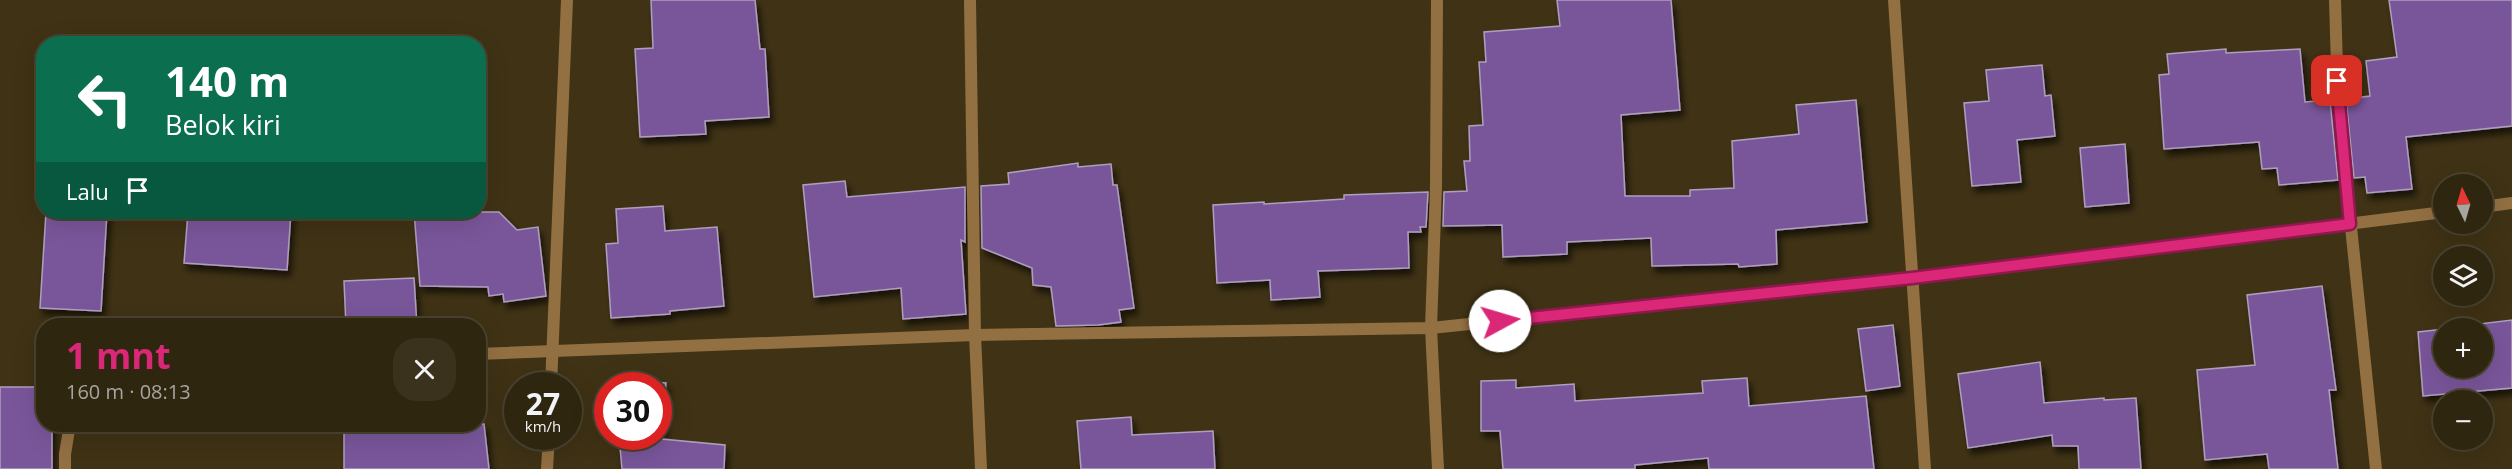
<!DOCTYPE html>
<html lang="id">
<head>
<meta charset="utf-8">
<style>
	body { margin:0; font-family:"Open Sans",sans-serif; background:#3b321e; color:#f1f3f6; height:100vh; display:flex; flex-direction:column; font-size:22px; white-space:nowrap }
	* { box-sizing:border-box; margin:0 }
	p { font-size:20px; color:#a7a59f }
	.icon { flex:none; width:33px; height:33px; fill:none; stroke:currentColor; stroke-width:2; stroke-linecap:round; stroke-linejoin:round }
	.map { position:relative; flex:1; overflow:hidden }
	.drawer { position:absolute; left:36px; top:318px; width:450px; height:114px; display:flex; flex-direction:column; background:#2f2610; border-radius:24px; box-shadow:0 6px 24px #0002,0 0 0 2px #4a4330 }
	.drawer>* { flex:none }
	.guide { position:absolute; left:36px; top:36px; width:450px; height:183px; border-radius:24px; box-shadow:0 6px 24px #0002,0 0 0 2px #4a4330; background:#0b6e4f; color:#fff; overflow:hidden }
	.needle { width:39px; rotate:355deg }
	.tools { position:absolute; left:2433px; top:174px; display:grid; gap:12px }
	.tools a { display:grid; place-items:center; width:60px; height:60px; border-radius:50%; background:#2f2610; box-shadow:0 6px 24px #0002,0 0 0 2px #4a4330; font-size:30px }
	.speed { position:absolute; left:504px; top:372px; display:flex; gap:12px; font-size:30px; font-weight:700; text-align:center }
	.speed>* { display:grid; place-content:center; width:78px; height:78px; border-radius:50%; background:#2f2610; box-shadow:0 6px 24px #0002,0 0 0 2px #4a4330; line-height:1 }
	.speed small { font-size:15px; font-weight:400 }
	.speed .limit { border:9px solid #d22; background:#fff; color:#111 }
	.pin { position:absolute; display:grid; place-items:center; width:51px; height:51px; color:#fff; margin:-26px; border-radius:12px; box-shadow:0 3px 9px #0006 }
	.me { position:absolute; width:66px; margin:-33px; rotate:84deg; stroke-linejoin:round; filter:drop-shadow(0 0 4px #0008) }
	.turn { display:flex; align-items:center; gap:21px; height:126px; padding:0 30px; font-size:27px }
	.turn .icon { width:78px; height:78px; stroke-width:2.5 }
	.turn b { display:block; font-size:42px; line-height:51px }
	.then { display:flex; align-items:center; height:57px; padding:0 30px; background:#0003; gap:12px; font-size:22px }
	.round { display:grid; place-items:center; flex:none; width:63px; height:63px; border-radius:24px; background:#3b321e }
	.headline { display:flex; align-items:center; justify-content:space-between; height:102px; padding:0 30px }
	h1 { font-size:36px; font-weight:700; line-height:45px; color:#db2777 }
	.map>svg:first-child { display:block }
</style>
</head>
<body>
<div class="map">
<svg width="2512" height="469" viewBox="0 0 2512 469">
	<defs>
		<filter id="shadow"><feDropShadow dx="3.5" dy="6" stdDeviation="3" flood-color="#0009"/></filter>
	</defs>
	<rect width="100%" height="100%" fill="#3f3215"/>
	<g fill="#79579a" stroke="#af9fbf" stroke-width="1.5" filter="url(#shadow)">
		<path d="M 651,0 L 755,0 L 760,49 L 765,49 L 769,117 L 705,121 L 706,134 L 640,137 L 635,49 L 653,48 Z"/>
		<path d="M 1557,0 L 1671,0 L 1680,110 L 1621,115 L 1625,196 L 1690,196 L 1690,190 L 1734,188 L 1732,141 L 1799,134 L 1796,105 L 1856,100 L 1867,222 L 1776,230 L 1777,264 L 1739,267 L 1738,264 L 1652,266 L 1651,238 L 1567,242 L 1567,254 L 1503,257 L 1502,225 L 1443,226 L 1444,192 L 1467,191 L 1464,161 L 1470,161 L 1469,126 L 1483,125 L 1479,62 L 1486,62 L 1484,32 L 1560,26 Z"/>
		<path d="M 2389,0 L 2512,0 L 2512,126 L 2406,137 L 2412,189 L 2367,193 L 2365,177 L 2354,178 L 2346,99 L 2370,96 L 2366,61 L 2397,57 Z"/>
		<path d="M 2226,49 L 2226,53 L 2300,49 L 2305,102 L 2330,100 L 2338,180 L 2279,185 L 2277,168 L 2262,169 L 2259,142 L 2164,149 L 2159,75 L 2169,74 L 2167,54 Z"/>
		<path d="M 2042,65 L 2045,96 L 2051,95 L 2055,136 L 2017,140 L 2021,182 L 1972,186 L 1964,103 L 1989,101 L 1986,70 Z"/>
		<path d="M 2125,144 L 2129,203 L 2085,207 L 2080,148 Z"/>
		<path d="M 1078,163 L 1078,167 L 1111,164 L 1113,185 L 1117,185 L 1134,308 L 1119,310 L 1121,322 L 1098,325 L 1056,326 L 1051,287 L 1033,285 L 1032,268 L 982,248 L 981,186 L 1009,184 L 1008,173 Z"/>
		<path d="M 845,181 L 847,197 L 965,187 L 965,242 L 961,240 L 966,314 L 903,319 L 901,288 L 814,297 L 803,185 Z"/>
		<path d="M 1428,192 L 1426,227 L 1420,227 L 1421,232 L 1408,232 L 1409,268 L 1318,271 L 1320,297 L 1271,300 L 1270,280 L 1217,283 L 1213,205 L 1264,202 L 1264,204 L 1344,199 L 1344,195 Z"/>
		<path d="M 663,206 L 665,231 L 717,227 L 724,306 L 670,311 L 670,314 L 611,318 L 606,244 L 618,243 L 616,209 Z"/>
		<path d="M 46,212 L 107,212 L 101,311 L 40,308 Z"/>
		<path d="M 188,212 L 291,212 L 287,270 L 184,263 Z"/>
		<path d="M 414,212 L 499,212 L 517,230 L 538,227 L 546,296 L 504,302 L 503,294 L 489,296 L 488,287 L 420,286 Z"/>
		<path d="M 414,278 L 417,326 L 346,326 L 344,281 Z"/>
		<path d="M 2322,286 L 2336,390 L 2329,390 L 2338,469 L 2269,469 L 2267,454 L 2205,460 L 2197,370 L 2255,365 L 2247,295 Z"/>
		<path d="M 2512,320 L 2512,388 L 2423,396 L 2418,332 L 2444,329 L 2444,368 L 2482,368 L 2482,328 L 2446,328 Z"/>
		<path d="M 1893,325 L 1900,386 L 1866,391 L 1858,329 Z"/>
		<path d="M 2040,362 L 2044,403 L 2104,398 L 2104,400 L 2136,398 L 2141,469 L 2079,469 L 2078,446 L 2053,446 L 2052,435 L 1968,448 L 1958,374 Z"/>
		<path d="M 1747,378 L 1749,406 L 1866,396 L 1874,469 L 1709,469 L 1708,458 L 1635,465 L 1635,469 L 1503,469 L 1500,431 L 1481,431 L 1481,381 L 1516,380 L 1516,388 L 1574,384 L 1575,401 L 1703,393 L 1702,381 Z"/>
		<path d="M 615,380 L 666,383 L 662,439 L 725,445 L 724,469 L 622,469 L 619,436 L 658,436 L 658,386 L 616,386 Z"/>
		<path d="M 0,387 L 44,387 L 44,424 L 52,424 L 52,469 L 0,469 Z"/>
		<path d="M 1131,417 L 1132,435 L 1213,431 L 1215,469 L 1081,469 L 1077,421 Z"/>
		<path d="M 344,424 L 484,424 L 489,469 L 344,469 Z"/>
	</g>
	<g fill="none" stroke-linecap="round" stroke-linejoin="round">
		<g stroke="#937042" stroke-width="12">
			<path d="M 970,0 L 975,335 L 981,469"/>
			<path d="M 1437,0 L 1436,186 L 1431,328 L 1438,469"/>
			<path d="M 1894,0 L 1925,469"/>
			<path d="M 2335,0 L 2338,101 L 2376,469"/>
			<path d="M 2482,207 L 2512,203"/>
			<path d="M 478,354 L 975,335 L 1431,328 L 1912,278 L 2444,212"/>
			<path d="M 551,386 L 567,0"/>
			<path d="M 65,469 L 65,454 L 70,424"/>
			<path d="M 547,469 L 549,436"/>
		</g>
	</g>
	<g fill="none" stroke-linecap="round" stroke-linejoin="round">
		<g stroke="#8e194d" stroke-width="15">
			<path id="route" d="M 1500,321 L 1912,278 L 2350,224 L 2337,81"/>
		</g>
		<use href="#route" stroke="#db2777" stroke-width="10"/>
	</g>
</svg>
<div class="tools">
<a><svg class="needle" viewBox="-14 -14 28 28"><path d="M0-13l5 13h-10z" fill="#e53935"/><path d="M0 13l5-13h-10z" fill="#a7a59f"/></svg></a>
<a><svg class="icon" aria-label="layers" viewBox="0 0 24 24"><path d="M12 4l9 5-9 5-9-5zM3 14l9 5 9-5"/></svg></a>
<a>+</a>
<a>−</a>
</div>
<div class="speed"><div>27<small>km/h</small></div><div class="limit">30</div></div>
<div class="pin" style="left:2337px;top:81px;background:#d93025"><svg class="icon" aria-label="arrive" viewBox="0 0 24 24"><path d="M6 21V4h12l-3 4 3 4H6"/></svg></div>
<svg class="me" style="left:1500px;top:321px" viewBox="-20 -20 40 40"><circle r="19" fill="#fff"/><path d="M0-13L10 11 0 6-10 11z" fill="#db2777"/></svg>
<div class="guide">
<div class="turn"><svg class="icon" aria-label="left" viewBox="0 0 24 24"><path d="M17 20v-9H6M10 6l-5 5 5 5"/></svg><div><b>140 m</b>Belok kiri</div></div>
<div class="then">Lalu<svg class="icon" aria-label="arrive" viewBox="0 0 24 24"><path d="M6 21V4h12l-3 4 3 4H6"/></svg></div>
</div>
<section class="drawer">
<div class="headline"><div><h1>1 mnt</h1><p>160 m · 08:13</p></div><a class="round"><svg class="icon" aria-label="close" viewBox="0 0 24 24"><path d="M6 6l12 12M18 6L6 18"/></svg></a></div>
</section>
</div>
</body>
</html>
